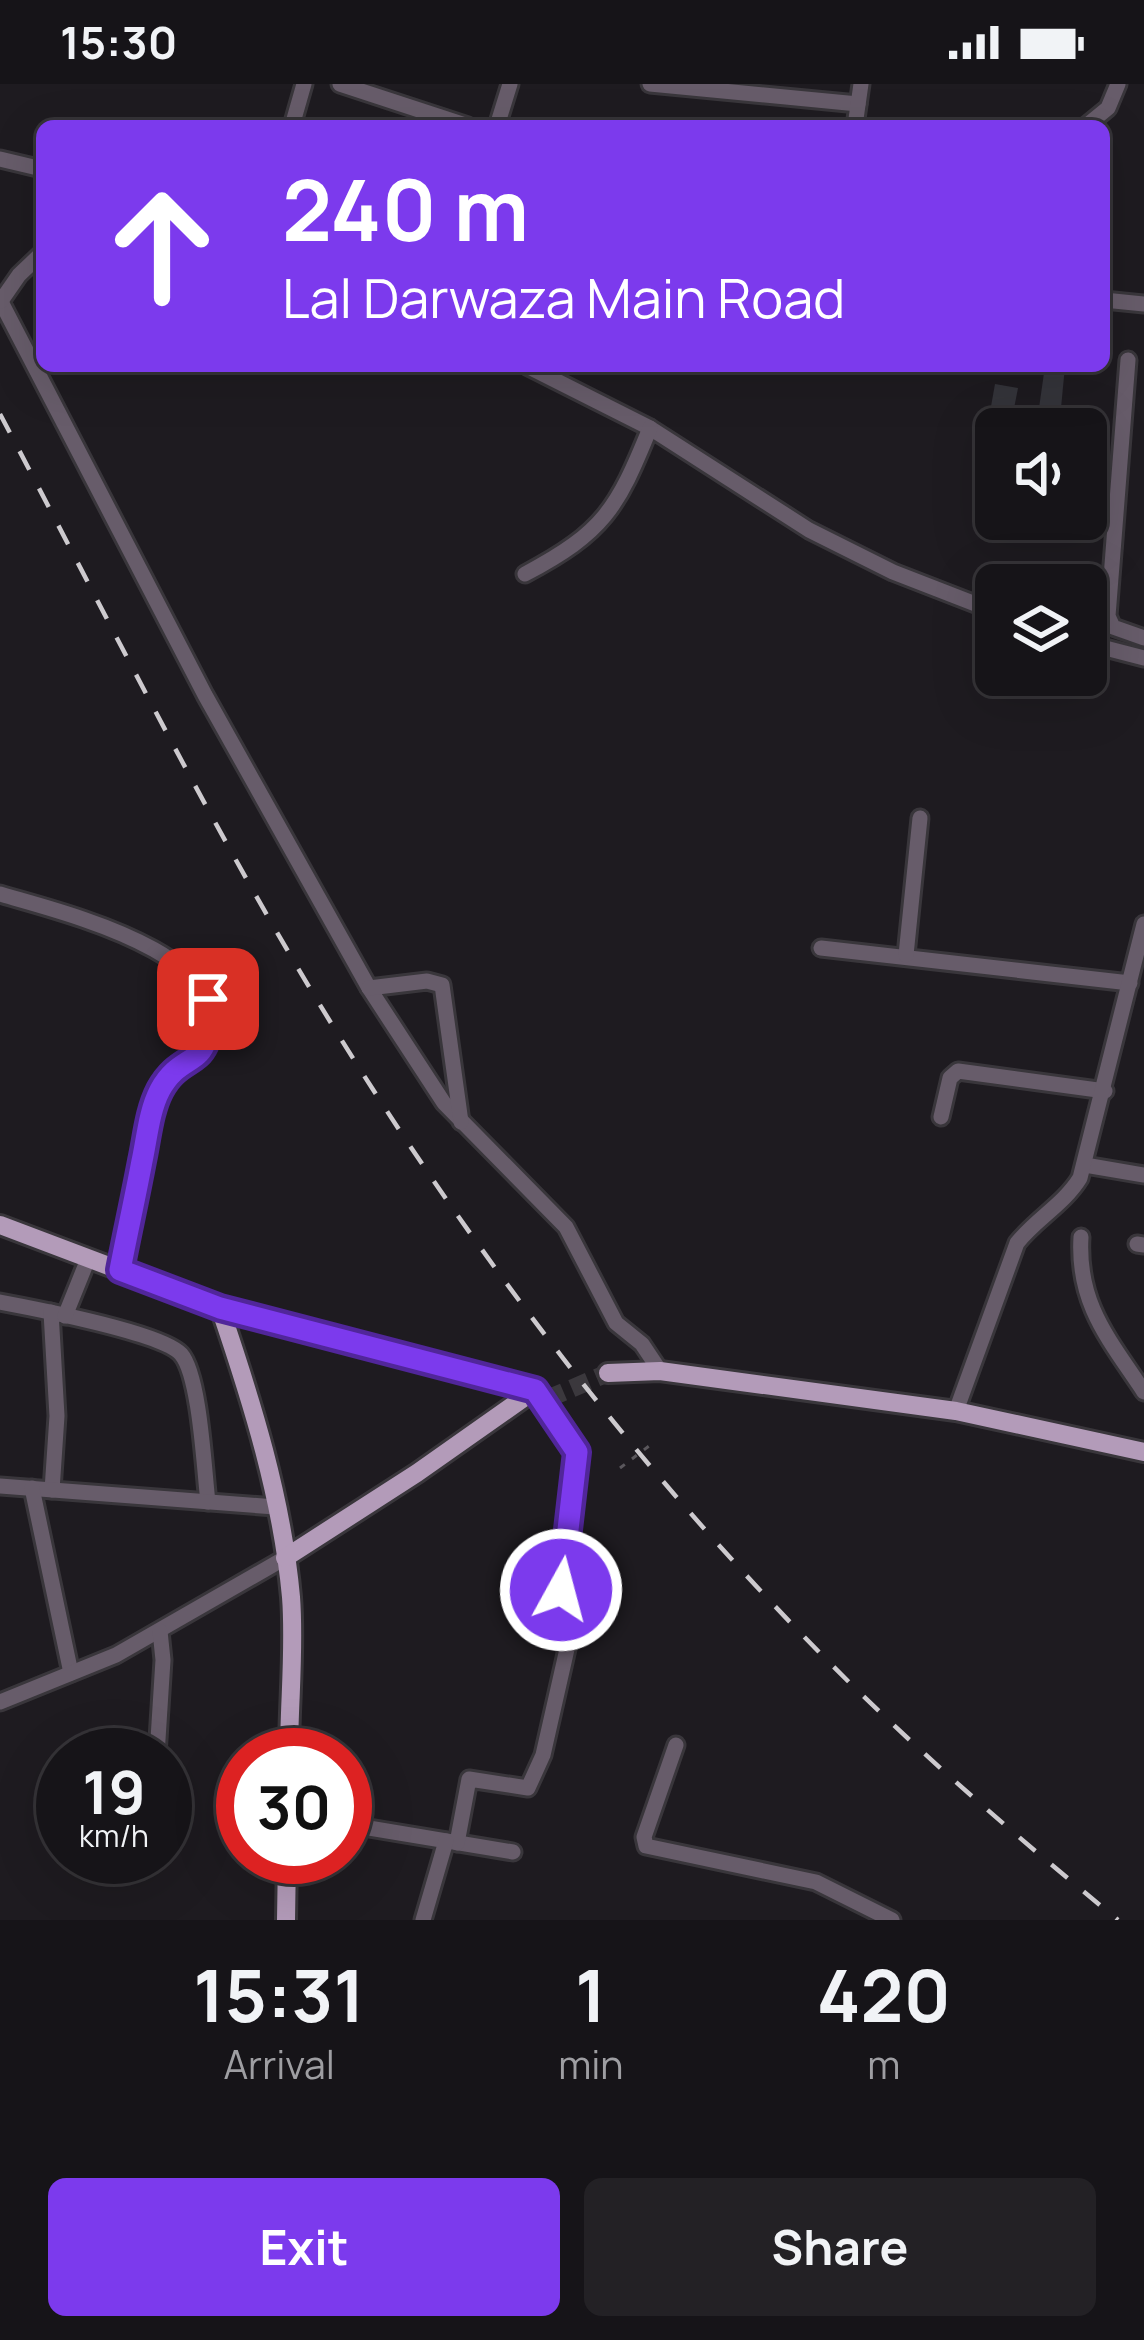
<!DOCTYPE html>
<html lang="en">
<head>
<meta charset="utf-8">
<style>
	body { margin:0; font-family:Manrope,sans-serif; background:#232125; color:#f1f3f6; height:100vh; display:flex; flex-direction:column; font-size:45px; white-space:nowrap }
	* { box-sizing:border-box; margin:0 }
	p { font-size:39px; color:#9e9ea2 }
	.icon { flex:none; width:66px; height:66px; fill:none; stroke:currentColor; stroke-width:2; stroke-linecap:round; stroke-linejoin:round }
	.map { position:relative; height:1836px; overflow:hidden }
	.details { display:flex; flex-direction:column; background:#161418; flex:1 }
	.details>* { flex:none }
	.hud { position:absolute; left:36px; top:36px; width:1074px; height:252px; border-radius:18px; box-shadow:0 12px 48px #0002,0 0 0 3px #353337; background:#7c3aed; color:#fff; overflow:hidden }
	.tools { position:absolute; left:975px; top:324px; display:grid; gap:24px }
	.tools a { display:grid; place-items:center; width:132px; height:132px; border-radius:18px; background:#161418; box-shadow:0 12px 48px #0002,0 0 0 3px #353337; font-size:60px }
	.speed { position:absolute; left:36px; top:1644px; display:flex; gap:24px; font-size:60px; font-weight:700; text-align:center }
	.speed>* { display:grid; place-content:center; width:156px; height:156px; border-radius:50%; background:#161418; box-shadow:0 12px 48px #0002,0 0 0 3px #353337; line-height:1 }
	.speed small { font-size:30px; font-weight:400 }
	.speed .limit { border:18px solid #d22; background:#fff; color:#111 }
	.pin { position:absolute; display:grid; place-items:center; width:102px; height:102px; color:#fff; margin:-51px; border-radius:24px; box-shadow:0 6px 18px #0006 }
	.me { position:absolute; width:132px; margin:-66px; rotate:7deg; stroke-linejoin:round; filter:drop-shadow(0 0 9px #0008) }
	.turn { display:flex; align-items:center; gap:42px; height:252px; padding:0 48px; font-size:54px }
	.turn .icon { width:156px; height:156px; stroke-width:2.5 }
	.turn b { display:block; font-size:84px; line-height:102px }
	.eta { display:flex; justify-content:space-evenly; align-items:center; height:204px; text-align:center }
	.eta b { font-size:72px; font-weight:700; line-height:84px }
	.cta { display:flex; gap:24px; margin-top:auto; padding:24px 48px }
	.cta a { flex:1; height:138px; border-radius:18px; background:#7c3aed; color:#fff; font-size:48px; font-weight:700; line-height:138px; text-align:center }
	.cta a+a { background:#232125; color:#f1f3f6 }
	.status { display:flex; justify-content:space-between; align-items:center; height:84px; padding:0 60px; background:#161418; direction:ltr }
	.status svg { height:33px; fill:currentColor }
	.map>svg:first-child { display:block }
</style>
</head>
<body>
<div class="status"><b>15:30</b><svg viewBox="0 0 49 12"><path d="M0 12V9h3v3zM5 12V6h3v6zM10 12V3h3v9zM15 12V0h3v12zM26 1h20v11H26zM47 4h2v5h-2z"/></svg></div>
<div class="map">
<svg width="1144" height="1836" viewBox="0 0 1144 1836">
	<rect width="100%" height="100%" fill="#1e1b20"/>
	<g fill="#35353b">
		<path d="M 1045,282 L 1065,282 L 1059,345 L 1036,345 Z"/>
		<path d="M 995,300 L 1018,304 L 1010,345 L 987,345 Z"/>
	</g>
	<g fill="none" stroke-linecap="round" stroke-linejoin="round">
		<path stroke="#3b383d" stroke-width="18" stroke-dasharray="18 9" stroke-linecap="butt" d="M 547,1315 L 608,1289"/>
		<g stroke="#39363b" stroke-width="21">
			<g id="minor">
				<path d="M 340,0 L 468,42"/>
				<path d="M 650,0 L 858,20"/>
				<path d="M 292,42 L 304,0"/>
				<path d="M 497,42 L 510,0"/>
				<path d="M 855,42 L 861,0"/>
				<path d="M 1086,42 L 1108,24 L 1118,0"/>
				<path d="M 0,75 L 42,85"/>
				<path d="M 0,216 L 205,611 L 369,904 L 444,1019 L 566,1143 L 616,1239 L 642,1260 L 660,1287"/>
				<path d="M 1104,216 L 1144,220"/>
				<path d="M 1,217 L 19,191 L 42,169"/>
				<path d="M 1128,276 L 1108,532 L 1113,543 L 1144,554"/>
				<path d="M 527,282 L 650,344 L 809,446 L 893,488 L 996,528"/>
				<path d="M 525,490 C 604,448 617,425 650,344"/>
				<path d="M 1086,559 L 1144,574"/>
				<path d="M 0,810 C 56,827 249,871 205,962 C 194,985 166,990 156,1015 C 138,1061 130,1136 120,1187"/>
				<path d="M 821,864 L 1130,899"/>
				<path d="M 906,871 L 920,734"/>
				<path d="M 369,904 L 427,897 L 442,901 L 461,1038"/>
				<path d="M 941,1033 L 950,994 L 958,987 L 1105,1007"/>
				<path d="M 1085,1081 L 1144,1091"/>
				<path d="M 1081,1153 C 1077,1220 1109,1255 1144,1308"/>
				<path d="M 1137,1160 L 1144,1161"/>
				<path d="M 0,1218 C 32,1224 163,1249 181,1270 C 200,1292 204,1386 208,1418"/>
				<path d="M 51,1228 L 57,1332 L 52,1406"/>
				<path d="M 65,1232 L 88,1175"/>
				<path d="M 956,1327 L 1017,1159 C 1036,1135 1064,1120 1080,1094 L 1144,840"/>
				<path d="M 0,1402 L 275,1423"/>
				<path d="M 32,1404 L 71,1589"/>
				<path d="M 0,1618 L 116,1571 L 285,1474"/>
				<path d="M 676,1661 L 644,1753 L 646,1762 L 816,1798 L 892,1836"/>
				<path d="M 157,1671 L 163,1576 L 160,1547"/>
				<path d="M 345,1740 L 513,1768"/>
				<path d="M 457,1759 L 469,1695 L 528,1704 L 543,1671 L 567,1565 L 555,1552 L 577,1368 L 536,1309"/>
				<path d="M 423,1836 L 446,1757"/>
			</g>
		</g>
		<g stroke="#39363b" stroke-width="24">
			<g id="major">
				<path d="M 0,1141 L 220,1224 C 252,1318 282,1414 291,1513 C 295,1564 289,1619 289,1671"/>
				<path d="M 220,1224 L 535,1306"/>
				<path d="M 608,1289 L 660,1287 L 956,1327 L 1144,1368"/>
				<path d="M 285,1474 L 417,1389 L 535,1306 L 547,1315"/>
				<path d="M 286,1836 L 287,1773"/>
			</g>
		</g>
		<path stroke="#5a575c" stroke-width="3" stroke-dasharray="6 9" stroke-linecap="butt" d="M 620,1384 L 653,1359"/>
		<use href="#minor" stroke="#675c6a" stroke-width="15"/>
		<use href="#major" stroke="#b39bb9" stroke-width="18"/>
		<path stroke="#cdcace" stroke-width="4.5" stroke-dasharray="21 21" stroke-linecap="butt" d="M 0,330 C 120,557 233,789 372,1004 C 502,1206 652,1398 820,1569 C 913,1664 1016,1752 1118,1836"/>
	</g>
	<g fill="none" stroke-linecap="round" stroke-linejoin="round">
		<g stroke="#51269a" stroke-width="30">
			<path id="route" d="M 208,915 C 214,991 184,962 160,1006 C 149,1027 147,1054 142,1077 C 135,1114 127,1150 120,1186 L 220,1224 L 535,1306 L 577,1368 L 561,1506"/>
		</g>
		<use href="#route" stroke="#7c3aed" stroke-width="21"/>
	</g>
</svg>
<div class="tools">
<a><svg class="icon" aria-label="sound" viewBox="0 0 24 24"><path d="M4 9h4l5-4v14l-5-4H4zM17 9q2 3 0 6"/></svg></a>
<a><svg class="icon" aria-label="layers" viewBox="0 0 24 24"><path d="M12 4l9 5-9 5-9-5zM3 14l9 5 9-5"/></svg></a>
</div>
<div class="speed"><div>19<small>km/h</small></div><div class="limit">30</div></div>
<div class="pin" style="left:208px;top:915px;background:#d93025"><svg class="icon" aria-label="arrive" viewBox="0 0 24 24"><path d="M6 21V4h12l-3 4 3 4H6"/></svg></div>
<svg class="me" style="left:561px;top:1506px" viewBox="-20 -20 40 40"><circle r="17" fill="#7c3aed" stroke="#fff" stroke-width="3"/><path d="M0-11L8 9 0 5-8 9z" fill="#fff"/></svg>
<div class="hud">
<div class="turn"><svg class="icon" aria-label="ahead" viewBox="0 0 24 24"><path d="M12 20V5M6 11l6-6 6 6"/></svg><div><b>240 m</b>Lal Darwaza Main Road</div></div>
</div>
</div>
<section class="details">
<div class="eta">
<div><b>15:31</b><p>Arrival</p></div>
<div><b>1</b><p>min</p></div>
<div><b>420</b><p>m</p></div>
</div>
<div class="cta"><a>Exit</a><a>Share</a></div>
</section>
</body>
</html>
